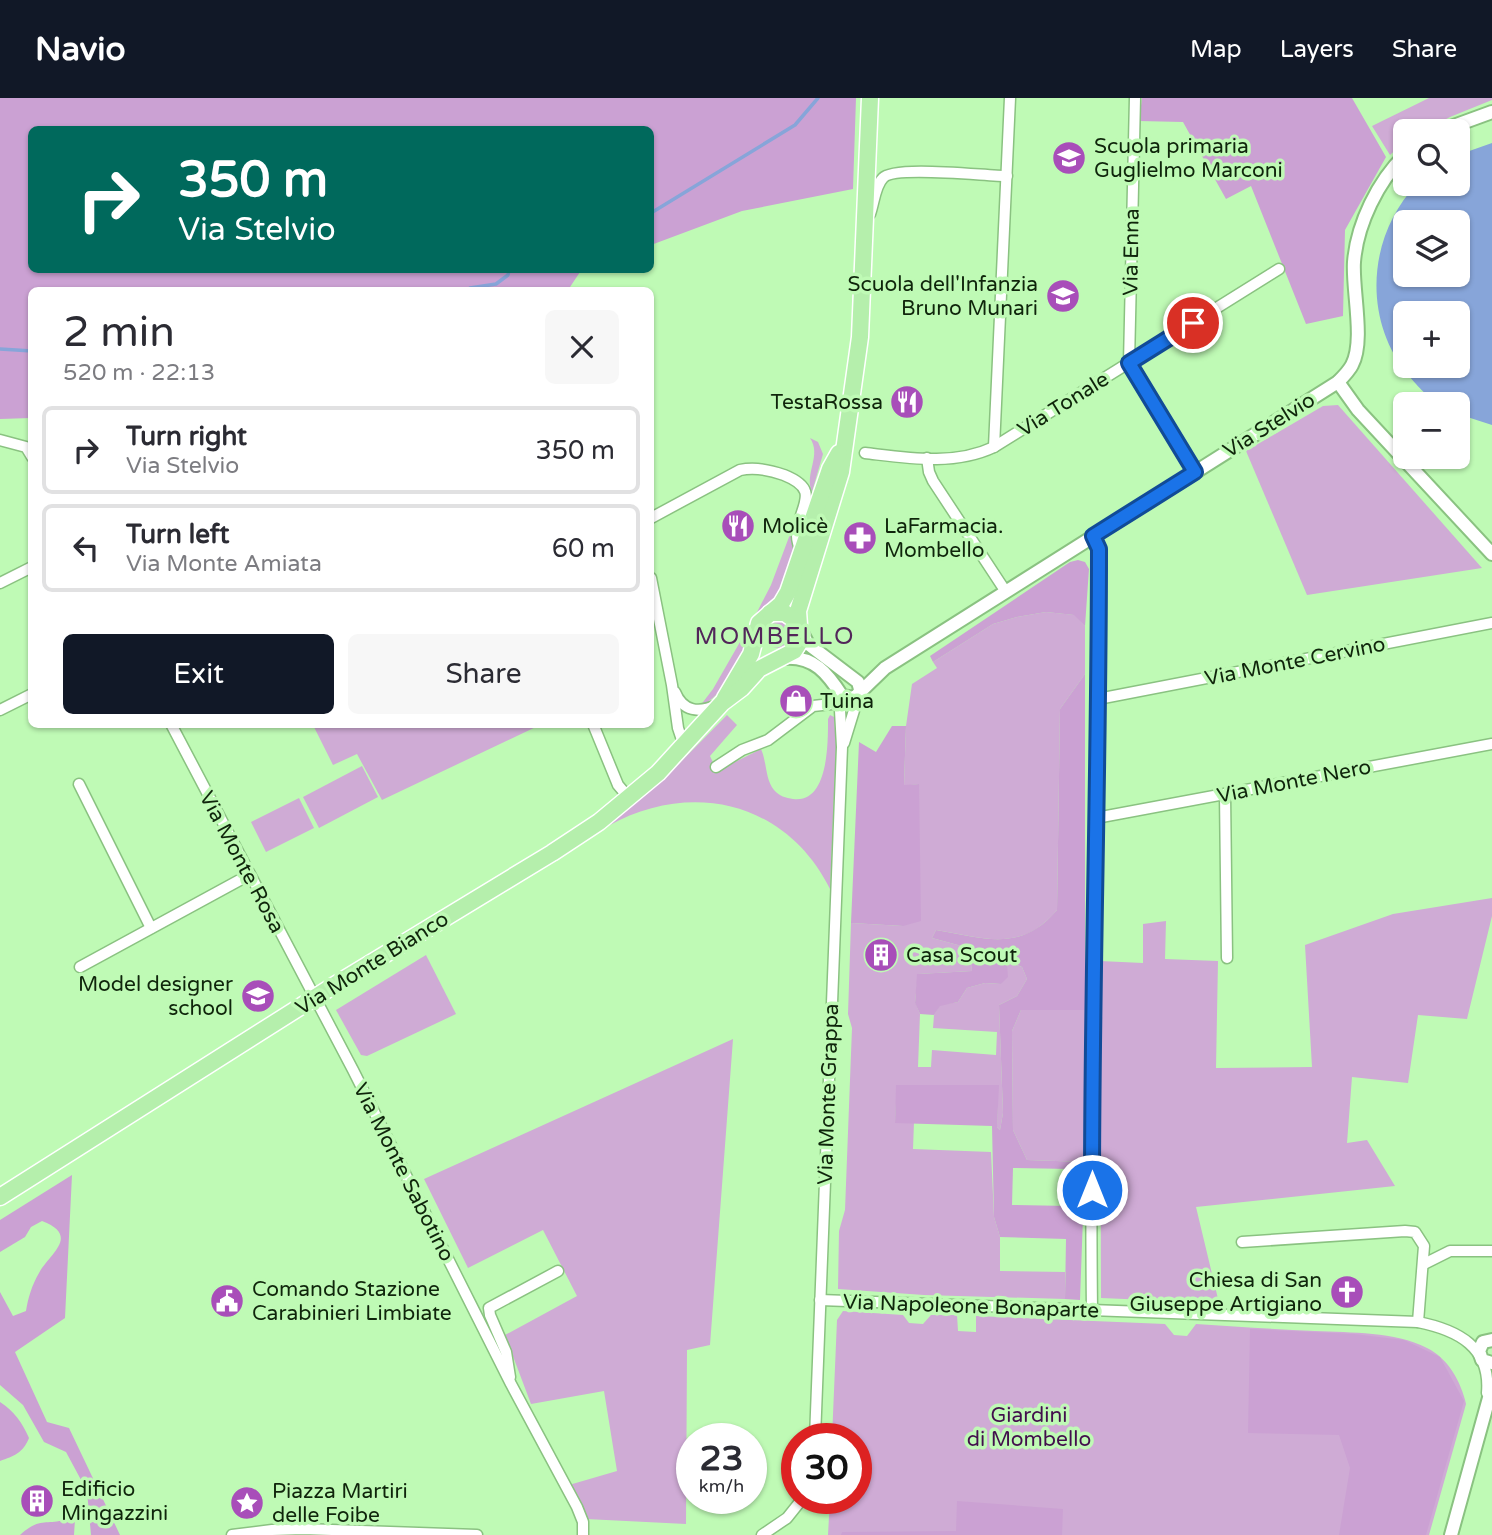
<!DOCTYPE html>
<html lang="en">
<head>
<meta charset="utf-8">
<style>
	body { margin:0; font-family:"Varela Round",sans-serif; background:#f7f7f7; color:#2b2b33; height:100vh; display:flex; flex-direction:column; font-size:26px; white-space:nowrap }
	* { box-sizing:border-box; margin:0 }
	p { font-size:23px; color:#7c7c81 }
	.icon { flex:none; width:38px; height:38px; fill:none; stroke:currentColor; stroke-width:2; stroke-linecap:round; stroke-linejoin:round }
	.map { position:relative; flex:1; overflow:hidden }
	.sheet { position:absolute; left:28px; top:189px; width:626px; height:441px; display:flex; flex-direction:column; background:#fff; border-radius:10px; box-shadow:0 2px 5px #0004 }
	.sheet>* { flex:none }
	.hud { position:absolute; left:28px; top:28px; width:626px; height:147px; border-radius:10px; box-shadow:0 2px 5px #0004; background:#00695c; color:#fff; overflow:hidden }
	.buttons { position:absolute; left:1393px; top:21px; display:grid; gap:14px }
	.buttons a { display:grid; place-items:center; width:77px; height:77px; border-radius:10px; background:#fff; box-shadow:0 2px 5px #0004; font-size:35px }
	.speed { position:absolute; left:676px; top:1325px; display:flex; gap:14px; font-size:35px; font-weight:700; text-align:center }
	.speed>* { display:grid; place-content:center; width:91px; height:91px; border-radius:50%; background:#fff; box-shadow:0 2px 5px #0004; line-height:1 }
	.speed small { font-size:18px; font-weight:400 }
	.speed .limit { border:10px solid #d22; background:#fff; color:#111 }
	.pin { position:absolute; display:grid; place-items:center; width:60px; height:60px; color:#fff; margin:-30px; border:4px solid #fff; border-radius:50%; box-shadow:0 2px 7px #0007 }
	.me { position:absolute; width:77px; margin:-38px; rotate:0deg; stroke-linejoin:round; filter:drop-shadow(0 0 5px #0008) }
	.turn { display:flex; align-items:center; gap:24px; height:147px; padding:0 35px; font-size:32px }
	.turn .icon { width:91px; height:91px; stroke-width:2.5 }
	.turn b { display:block; font-size:49px; line-height:60px }
	.round { display:grid; place-items:center; flex:none; width:74px; height:74px; border-radius:10px; background:#f7f7f7 }
	.head { display:flex; align-items:center; justify-content:space-between; height:119px; padding:0 35px }
	h1 { font-size:42px; font-weight:600; line-height:52px }
	.action { display:flex; gap:14px; margin-top:auto; padding:14px 35px }
	.action a { flex:1; height:80px; border-radius:10px; background:#111827; color:#fff; font-size:28px; font-weight:600; line-height:80px; text-align:center }
	.action a+a { background:#f7f7f7; color:#2b2b33 }
	ul { padding:0; list-style:none }
	li { display:flex; align-items:center; gap:21px; height:88px; margin:0 14px 10px; padding:0 21px; border:4px solid #e1e1e2; border-radius:10px }
	li div { flex:1 }
	li b { display:block; font-size:26px }
	li em { font-style:normal }
	header { display:flex; align-items:center; gap:42px; box-sizing:border-box; height:98px; padding:0 35px; background:#111827; color:#fff }
	header strong { font-size:33px }
	nav { display:flex; gap:38px; margin-inline-start:auto; font-size:24px }
	.map>svg:first-child { display:block }
</style>
</head>
<body>
<header>
<strong>Navio</strong>
<nav><a>Map</a><a>Layers</a><a>Share</a></nav>
</header>
<div class="map">
<svg width="1492" height="1437" viewBox="0 0 1492 1437">
	<rect width="100%" height="100%" fill="#bffab5"/>
	<g fill="#cfabd5">
		<path d="M 1429,0 L 1492,0 L 1492,2 L 1450,19 L 1424,33 L 1405,33 L 1405,43 L 1390,57 L 1372,28 Z"/>
		<path d="M 1338,307 L 1482,470 L 1307,497 L 1246,353 L 1323,308 Z"/>
		<path d="M 810,340 L 818,344 L 823,356 L 812,394 C 804,375 822,358 810,340 Z"/>
		<path d="M 801,407 L 794,435 L 795,453 L 782,491 L 773,505 L 755,518 L 771,487 Z"/>
		<path d="M 1046,514 L 1075,517 L 1085,528 L 1085,576 L 1060,611 L 1057,812 C 1021,855 985,840 936,832 L 932,840 L 969,850 L 972,873 L 918,876 L 915,904 L 920,916 L 918,969 L 931,969 L 932,952 L 996,957 L 997,934 L 933,930 L 934,917 L 940,907 L 958,904 L 967,890 L 985,885 L 1001,886 L 1006,866 L 1011,865 L 1022,869 L 1027,881 L 1017,898 L 999,907 L 1003,1015 L 1000,1032 L 997,1029 L 998,987 L 897,987 L 895,1024 L 914,1024 L 913,1051 L 991,1054 L 994,1119 L 1000,1139 L 1000,1173 L 1065,1174 L 1065,1201 L 924,1197 L 838,1191 L 839,1133 L 845,1112 L 852,930 L 848,916 L 851,825 L 903,828 L 918,686 L 904,688 L 906,628 L 912,586 L 937,570 L 933,564 L 993,526 L 1017,519 Z"/>
		<circle cx="778" cy="537" r="13"/>
		<path d="M 748,530 C 748,535 749,542 748,547 C 744,564 716,604 700,608 L 713,591 Z"/>
		<path d="M 727,617 L 737,627 L 710,658 L 717,673 L 761,651 C 767,664 765,681 774,692 C 779,698 786,700 793,701 C 829,706 828,643 828,621 L 830,617 L 834,619 L 836,648 L 830,791 C 786,703 691,682 608,728 L 663,682 Z"/>
		<path d="M 313,627 L 540,627 L 382,702 L 357,656 L 333,667 Z"/>
		<path d="M 362,668 L 378,699 L 319,730 L 303,699 Z"/>
		<path d="M 299,700 L 314,730 L 266,754 L 251,724 Z"/>
		<path d="M 1492,800 L 1492,818 L 1467,921 L 1418,917 L 1408,985 L 1352,979 L 1347,1045 L 1367,1042 L 1395,1088 L 1196,1109 L 1219,1205 L 1101,1200 L 1100,863 L 1143,865 L 1143,826 L 1166,823 L 1165,861 L 1218,863 L 1216,970 L 1312,969 L 1305,847 L 1393,816 Z"/>
		<path d="M 426,857 L 456,916 L 367,958 L 361,957 L 336,912 Z"/>
		<path d="M 1042,911 L 1085,912 L 1085,1064 L 1027,1062 L 1013,1032 L 1012,933 L 1021,912 Z"/>
		<path d="M 733,941 L 710,1247 L 687,1252 L 686,1426 L 586,1421 L 569,1387 L 617,1373 L 604,1293 L 531,1306 L 505,1237 L 577,1198 L 543,1132 L 468,1170 L 424,1081 Z"/>
		<path d="M 843,1213 L 903,1217 L 909,1225 L 923,1226 L 931,1217 L 957,1217 L 958,1233 L 976,1234 L 976,1218 L 1165,1226 L 1174,1237 L 1187,1238 L 1196,1226 C 1236,1229 1275,1231 1315,1233 C 1352,1235 1394,1233 1427,1250 C 1448,1260 1461,1284 1466,1306 L 1429,1437 L 828,1437 L 830,1400 L 856,1400 L 856,1340 L 832,1340 L 837,1222 Z"/>
	</g>
	<g fill="#cba1d3" fill-rule="evenodd">
		<path d="M 0,0 L 856,0 L 853,91 L 742,113 L 651,147 L 651,32 L 32,32 L 32,172 L 587,172 L 580,174 L 568,192 L 32,192 L 31,320 L 0,321 Z"/>
		<path d="M 1142,0 L 1352,0 L 1386,59 L 1345,132 L 1343,218 L 1306,226 L 1251,88 L 1226,101 L 1183,24 L 1139,23 Z"/>
		<path d="M 1078,462 L 1085,464 L 1089,471 L 1085,528 L 1074,517 L 1046,514 L 1017,519 L 993,526 L 933,564 L 930,558 L 1070,464 Z"/>
		<path d="M 1085,576 L 1085,912 L 1021,912 L 1012,933 L 1013,1032 L 1027,1062 L 1085,1064 L 1080,1202 L 1065,1201 L 1066,1141 L 1000,1139 L 994,1119 L 992,1028 L 895,1025 L 896,987 L 999,987 L 997,1029 L 1000,1032 L 1003,1015 L 999,907 L 1017,898 L 1027,881 L 1022,869 L 1012,865 L 1007,866 L 1008,879 L 1001,886 L 985,885 L 967,890 L 958,904 L 940,908 L 934,917 L 920,916 L 915,905 L 917,876 L 972,873 L 969,850 L 932,840 L 936,832 C 984,840 1021,855 1057,812 L 1060,611 ZM 1013,1070 L 1070,1071 L 1069,1108 L 1012,1107 Z"/>
		<path d="M 892,628 L 906,628 L 904,687 L 919,686 L 921,823 L 903,828 L 851,825 L 859,644 L 876,654 Z"/>
		<path d="M 72,1077 L 65,1220 L 15,1254 L 47,1324 L 69,1330 L 120,1437 L 91,1437 L 87,1393 L 66,1354 L 44,1344 L 23,1307 L 0,1287 L 0,1194 L 13,1218 L 26,1213 C 28,1200 32,1187 39,1175 C 49,1156 81,1138 42,1123 L 31,1129 L 25,1139 L 0,1154 L 0,1122 Z"/>
		<path d="M 1250,1231 L 1354,1236 L 1404,1242 L 1440,1259 L 1464,1303 L 1426,1437 L 1339,1437 L 1350,1370 L 1339,1337 L 1248,1335 Z"/>
		<path d="M 0,1304 C 14,1313 22,1324 29,1340 C 23,1355 14,1358 0,1363 Z"/>
		<path d="M 957,1403 L 1063,1411 L 1062,1437 L 841,1437 L 842,1434 L 956,1433 Z"/>
		<path d="M 68,1421 L 75,1421 L 74,1437 L 20,1437 C 41,1418 46,1428 68,1421 Z"/>
	</g>
	<path fill="#87a5d9" fill-rule="evenodd" d="M 1492,45 L 1492,327 L 1458,316 L 1458,306 C 1453,306 1446,307 1442,306 C 1430,303 1417,287 1409,278 C 1362,222 1367,138 1417,86 L 1458,86 L 1458,57 ZM 1405,124 L 1458,124 L 1458,177 L 1405,177 ZM 1405,215 L 1458,215 L 1458,268 L 1405,268 Z"/>
	<g fill="none" stroke-linecap="round" stroke-linejoin="round">
		<g stroke="#87a5d9" stroke-width="3.5">
			<path d="M 651,115 L 795,27 L 818,0"/>
			<path d="M 469,192 L 470,190 L 496,186 L 508,177 L 509,172"/>
			<path d="M 0,251 L 32,253"/>
		</g>
		<g stroke="#8ac281" stroke-width="13">
			<g id="minor">
				<path d="M 1135,0 L 1129,265 L 1195,374"/>
				<path d="M 870,116 C 874,105 875,88 883,80 C 894,67 985,78 1007,78"/>
				<path d="M 0,342 L 26,349 L 32,359"/>
				<path d="M 994,349 L 1010,0"/>
				<path d="M 865,355 C 908,360 954,368 994,349 L 1279,171"/>
				<path d="M 927,360 L 929,374 L 933,383 L 1006,494"/>
				<path d="M 651,420 L 740,372 C 754,369 770,372 784,377 C 824,393 797,409 797,438 C 797,443 799,449 801,454"/>
				<path d="M 651,480 L 672,587 L 678,630 L 684,648"/>
				<path d="M 0,485 L 32,469"/>
				<path d="M 675,594 C 683,614 699,615 717,607"/>
				<path d="M 1098,601 L 1492,525"/>
				<path d="M 0,612 L 32,596"/>
				<path d="M 171,626 L 353,972 L 511,1286 L 577,1409 L 583,1424 L 583,1437"/>
				<path d="M 593,626 L 618,687 L 629,700"/>
				<path d="M 844,645 L 859,596"/>
				<path d="M 716,669 L 742,652 L 768,642 L 813,608 L 841,605"/>
				<path d="M 79,686 L 151,830"/>
				<path d="M 1225,696 L 1227,860"/>
				<path d="M 1096,720 L 1492,646"/>
				<path d="M 80,869 L 249,777"/>
				<path d="M 1242,1144 L 1405,1133 L 1415,1134 L 1424,1148 L 1418,1224"/>
				<path d="M 1424,1166 L 1450,1153 L 1492,1153"/>
				<path d="M 820,1202 L 1418,1224 C 1458,1232 1491,1249 1487,1295"/>
				<path d="M 1092,1212 C 1089,959 1098,706 1099,454 L 1093,438"/>
				<path d="M 510,1279 L 506,1254 L 490,1217 L 489,1210 L 558,1173"/>
				<path d="M 815,1340 L 842,649 L 839,594"/>
				<path d="M 232,1437 L 272,1432 L 303,1431 L 477,1437"/>
				<path d="M 762,1437 L 787,1420 L 803,1400"/>
			</g>
		</g>
		<g stroke="#8ac281" stroke-width="16">
			<g id="tertiary">
				<path d="M 1440,33 L 1492,14"/>
				<path d="M 1338,284 L 1358,312 L 1492,456"/>
				<path d="M 801,533 L 808,546 L 858,584 L 860,591 L 859,596"/>
				<path d="M 783,560 C 814,557 828,576 842,598 L 854,600 L 885,570 L 1338,284 C 1343,279 1349,273 1352,267 C 1365,243 1352,191 1354,164 C 1357,126 1378,83 1405,57"/>
				<path d="M 1492,1242 L 1483,1244 L 1479,1253 L 1482,1262 L 1492,1265"/>
				<path d="M 1451,1437 L 1492,1289"/>
			</g>
		</g>
		<g stroke="#fff" stroke-width="19">
			<g id="primary">
				<path d="M 799,527 L 798,513 L 841,374 L 860,239 L 870,0"/>
				<path d="M 725,600 L 751,556 L 759,525 L 781,506 L 788,494 L 830,371 L 839,355"/>
				<path d="M 0,1099 L 333,888 L 552,755 L 599,724 L 658,675 L 722,605 L 742,590 L 759,571 L 794,553 L 799,545 L 801,536 L 796,523 L 785,515 L 770,515"/>
			</g>
		</g>
		<use href="#minor" stroke="#fff" stroke-width="10"/>
		<use href="#tertiary" stroke="#fff" stroke-width="12"/>
		<use href="#primary" stroke="#b5efac" stroke-width="16"/>
	</g>
	<g fill="none" stroke-linecap="round" stroke-linejoin="round">
		<g stroke="#114b97" stroke-width="18">
			<path id="route" d="M 1092,1092 C 1092,879 1099,665 1099,451 L 1093,438 L 1195,374 L 1129,265 L 1193,225"/>
		</g>
		<use href="#route" stroke="#1a73e8" stroke-width="12"/>
	</g>
	<defs>
		<g id="school-disc" transform="scale(1.75)"><circle r="9.5" fill="#a84eb9" stroke="#bffab5"/><path d="M0-5L7-2L0 1L-7-2ZM-4 1L0 2.5L4 1V4Q0 6-4 4Z" fill="#fff"/></g>
		<g id="restaurant-disc" transform="scale(1.75)"><circle r="9.5" fill="#a84eb9" stroke="#bffab5"/><path d="M-5-6h1v4h1v-4h1v4h1v-4h1v5L-1.5 .5V6h-2V.5L-5-1ZM5-6V6H3V1.5H1.5Q1.5-4 5-6Z" fill="#fff"/></g>
		<g id="pharmacy-disc" transform="scale(1.75)"><circle r="9.5" fill="#a84eb9" stroke="#bffab5"/><path d="M-2-6h4v4h4v4h-4v4h-4v-4h-4v-4h4Z" fill="#fff"/></g>
		<g id="shop-disc" transform="scale(1.75)"><circle r="9.5" fill="#a84eb9" stroke="#bffab5"/><path d="M-5-2.5h2.3a2.7 3.5 0 0 1 5.4 0H5L5.5 6h-11ZM-1.5-2.5h3a1.5 2.3 0 0 0-3 0Z" fill="#fff"/></g>
		<g id="building-disc" transform="scale(1.75)"><circle r="9.5" fill="#a84eb9" stroke="#bffab5"/><path d="M-4-6H4V6H1V3H-1V6H-4ZM-2.5-4.3h1.7v1.8h-1.7ZM.8-4.3h1.7v1.8H.8ZM-2.5-1h1.7V.8h-1.7ZM.8-1h1.7V.8H.8Z" fill="#fff"/></g>
		<g id="church-disc" transform="scale(1.75)"><circle r="9.5" fill="#a84eb9" stroke="#bffab5"/><path d="M-1.2-6h2.4v3.5h3.3v2.4h-3.3V6h-2.4V-.1h-3.3v-2.4h3.3Z" fill="#fff"/></g>
		<g id="civic-disc" transform="scale(1.75)"><circle r="9.5" fill="#a84eb9" stroke="#bffab5"/><path d="M-.6-6.5H3V-4.5H.6V-3L4-1V1h2V6H-6V1h2V-1L-.6-3ZM-1.2 2.5V6h2.4V2.5Z" fill="#fff"/></g>
		<g id="sight-disc" transform="scale(1.75)"><circle r="9.5" fill="#a84eb9" stroke="#bffab5"/><path d="M0-6L1.8-2.2L6-1.7L2.9 1.2L3.7 5.4L0 3.3L-3.7 5.4L-2.9 1.2L-6-1.7L-1.8-2.2Z" fill="#fff"/></g>
	</defs>
	<g fill-rule="evenodd">
		<use href="#school-disc" x="1069" y="60"/>
		<use href="#school-disc" x="1063" y="198"/>
		<use href="#restaurant-disc" x="907" y="304"/>
		<use href="#restaurant-disc" x="738" y="428"/>
		<use href="#pharmacy-disc" x="860" y="440"/>
		<use href="#shop-disc" x="796" y="603"/>
		<use href="#building-disc" x="881" y="857"/>
		<use href="#school-disc" x="258" y="898"/>
		<use href="#church-disc" x="1347" y="1194"/>
		<use href="#civic-disc" x="227" y="1203"/>
		<use href="#building-disc" x="37" y="1403"/>
		<use href="#sight-disc" x="247" y="1405"/>
	</g>
	<g text-anchor="middle" stroke-width="7" stroke-linejoin="round" paint-order="stroke">
		<g font-size="21" fill="#0f250b" stroke="#bffab5" text-anchor="start">
			<text x="1094" y="55">Scuola primaria<tspan x="1094" dy="24">Guglielmo Marconi</tspan></text>
			<text x="1038" y="193" text-anchor="end">Scuola dell'Infanzia<tspan x="1038" dy="24">Bruno Munari</tspan></text>
			<text x="883" y="311" text-anchor="end">TestaRossa</text>
			<text x="762" y="435">Molicè</text>
			<text x="884" y="435">LaFarmacia.<tspan x="884" dy="24">Mombello</tspan></text>
			<text x="820" y="610">Tuina</text>
			<text x="906" y="864">Casa Scout</text>
			<text x="233" y="893" text-anchor="end">Model designer<tspan x="233" dy="24">school</tspan></text>
			<text x="1322" y="1189" text-anchor="end">Chiesa di San<tspan x="1322" dy="24">Giuseppe Artigiano</tspan></text>
			<text x="252" y="1198">Comando Stazione<tspan x="252" dy="24">Carabinieri Limbiate</tspan></text>
			<text x="61" y="1398">Edificio<tspan x="61" dy="24">Mingazzini</tspan></text>
			<text x="272" y="1400">Piazza Martiri<tspan x="272" dy="24">delle Foibe</tspan></text>
		</g>
		<g font-size="21" fill="#0f250b" stroke="#bffab5">
			<text transform="translate(1131 154) rotate(-89)" y="7">Via Enna</text>
			<text transform="translate(1063 306) rotate(-32)" y="7">Via Tonale</text>
			<text transform="translate(1269 327) rotate(-32)" y="7">Via Stelvio</text>
			<text transform="translate(1295 563) rotate(-11)" y="7">Via Monte Cervino</text>
			<text transform="translate(1294 683) rotate(-11)" y="7">Via Monte Nero</text>
			<text transform="translate(242 764) rotate(62)" y="7">Via Monte Rosa</text>
			<text transform="translate(372 865) rotate(-32)" y="7">Via Monte Bianco</text>
			<text transform="translate(828 996) rotate(-88)" y="7">Via Monte Grappa</text>
			<text transform="translate(404 1074) rotate(63)" y="7">Via Monte Sabotino</text>
			<text transform="translate(971 1208) rotate(2)" y="7">Via Napoleone Bonaparte</text>
		</g>
		<g font-size="21" fill="#420f4c" stroke="#bffab5">
			<text x="1029" y="1324">Giardini<tspan x="1029" dy="24">di Mombello</tspan></text>
		</g>
		<g font-size="24" letter-spacing="2" fill="#52265a" stroke="#bffab5">
			<text x="775" y="546">MOMBELLO</text>
		</g>
	</g>
</svg>
<div class="buttons">
<a><svg class="icon" aria-label="search" viewBox="0 0 24 24"><circle cx="10" cy="10" r="6"/><path d="M15 15l6 6"/></svg></a>
<a><svg class="icon" aria-label="layers" viewBox="0 0 24 24"><path d="M12 4l9 5-9 5-9-5zM3 14l9 5 9-5"/></svg></a>
<a>+</a>
<a>−</a>
</div>
<div class="speed"><div>23<small>km/h</small></div><div class="limit">30</div></div>
<div class="pin" style="left:1193px;top:225px;background:#d93025"><svg class="icon" aria-label="arrive" viewBox="0 0 24 24"><path d="M6 21V4h12l-3 4 3 4H6"/></svg></div>
<svg class="me" style="left:1092px;top:1092px" viewBox="-20 -20 40 40"><circle r="17" fill="#1a73e8" stroke="#fff" stroke-width="3"/><path d="M0-11L8 9 0 5-8 9z" fill="#fff"/></svg>
<div class="hud">
<div class="turn"><svg class="icon" aria-label="right" viewBox="0 0 24 24"><path d="M7 20v-9h11M14 6l5 5-5 5"/></svg><div><b>350 m</b>Via Stelvio</div></div>
</div>
<section class="sheet">
<div class="head"><div><h1>2 min</h1><p>520 m · 22:13</p></div><a class="round"><svg class="icon" aria-label="close" viewBox="0 0 24 24"><path d="M6 6l12 12M18 6L6 18"/></svg></a></div>
<ul>
<li><svg class="icon" aria-label="right" viewBox="0 0 24 24"><path d="M7 20v-9h11M14 6l5 5-5 5"/></svg><div><b>Turn right</b><p>Via Stelvio</p></div><em>350 m</em></li>
<li><svg class="icon" aria-label="left" viewBox="0 0 24 24"><path d="M17 20v-9H6M10 6l-5 5 5 5"/></svg><div><b>Turn left</b><p>Via Monte Amiata</p></div><em>60 m</em></li>
</ul>
<div class="action"><a>Exit</a><a>Share</a></div>
</section>
</div>
</body>
</html>
